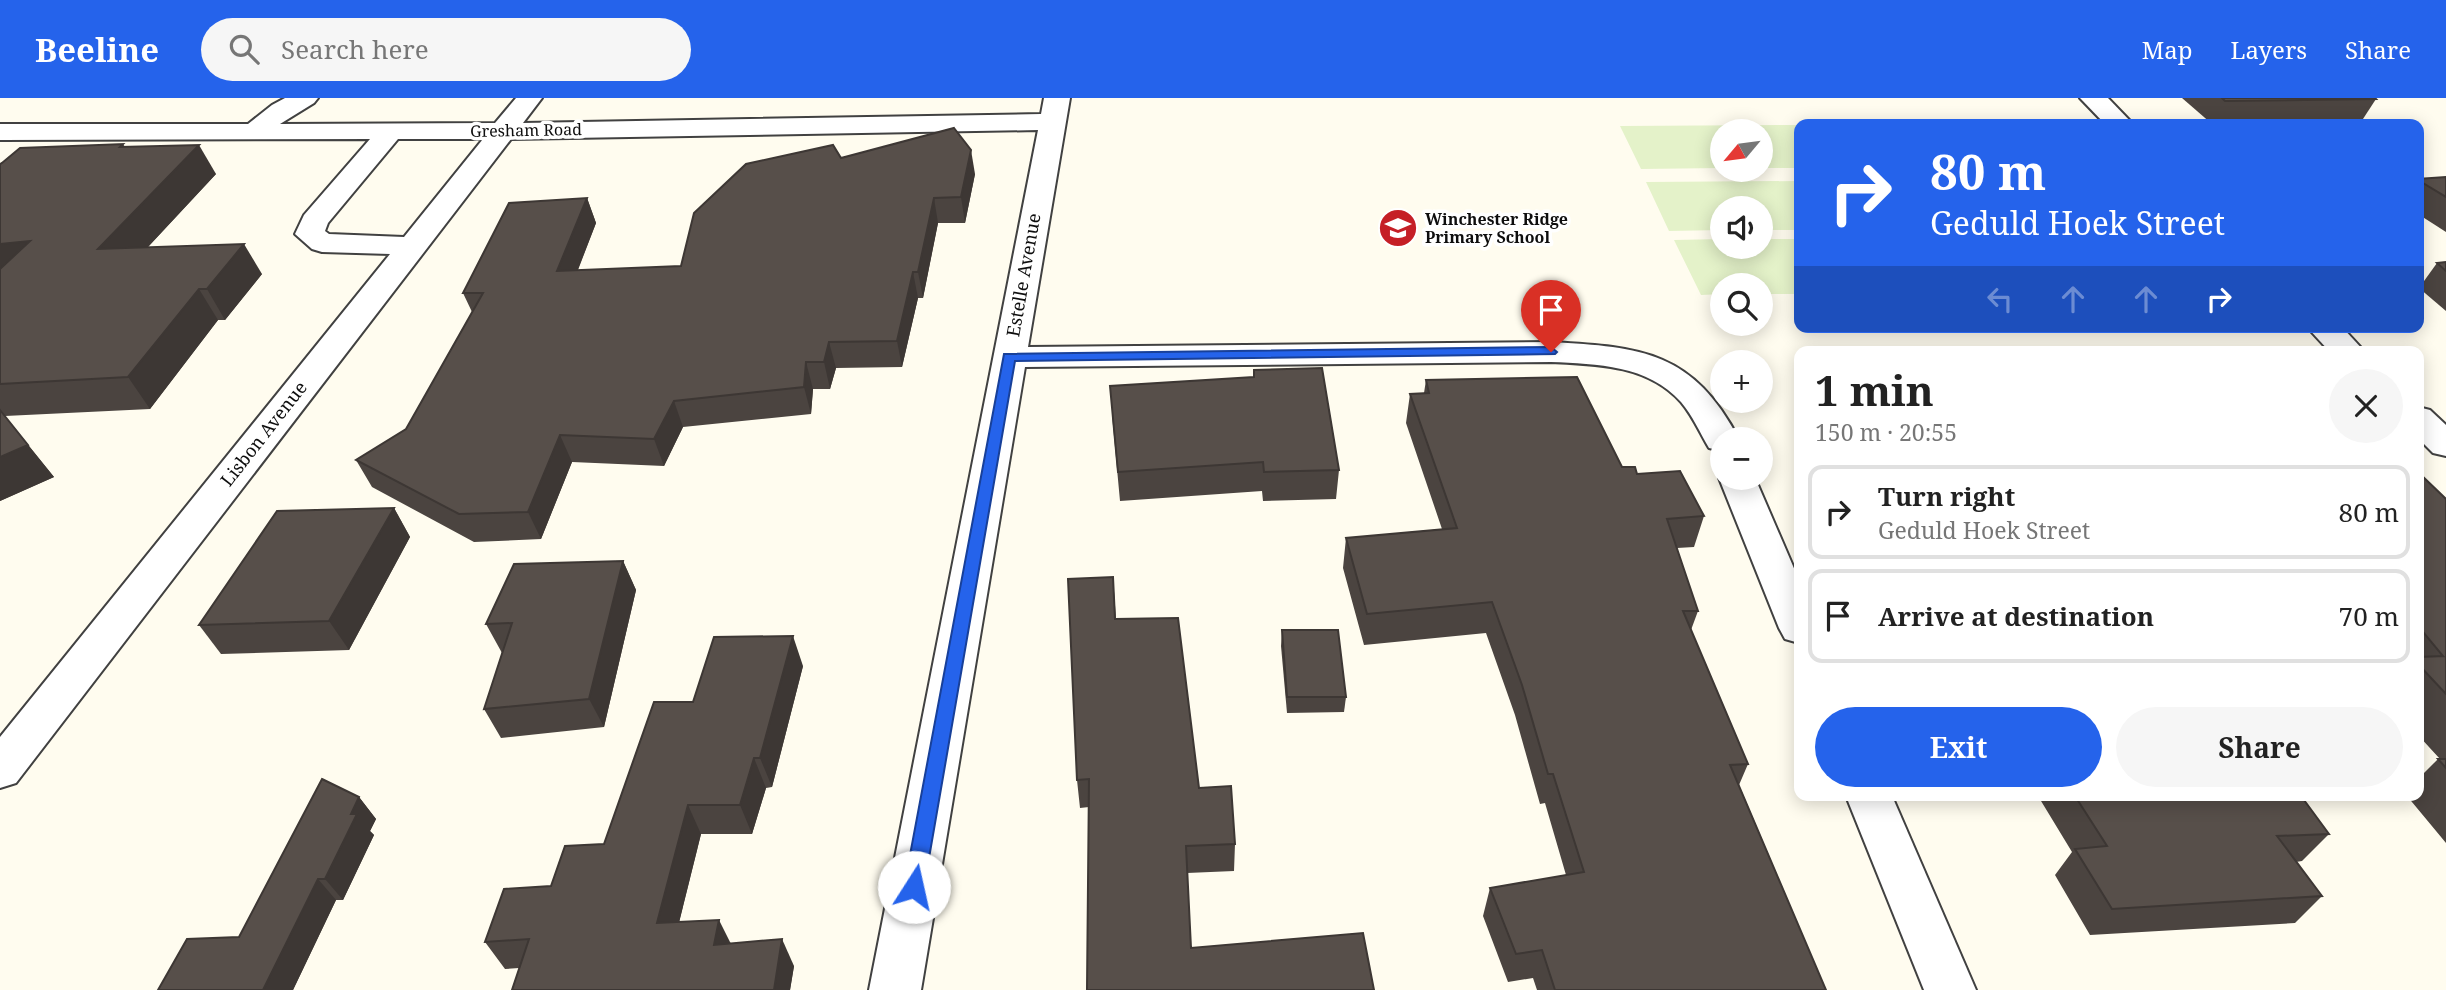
<!DOCTYPE html>
<html lang="en">
<head>
<meta charset="utf-8">
<style>
	body { margin:0; font-family:"Noto Serif",serif; background:#f6f6f6; color:#222; height:100vh; display:flex; flex-direction:column; font-size:26px; white-space:nowrap }
	* { box-sizing:border-box; margin:0 }
	p { font-size:23px; color:#767676 }
	.icon { flex:none; width:38px; height:38px; fill:none; stroke:currentColor; stroke-width:2; stroke-linecap:round; stroke-linejoin:round }
	.map { position:relative; flex:1; overflow:hidden }
	.sheet { position:absolute; left:1794px; top:248px; width:630px; height:455px; display:flex; flex-direction:column; background:#fff; border-radius:14px; box-shadow:0 4px 18px #0003 }
	.sheet>* { flex:none }
	.banner { position:absolute; left:1794px; top:21px; width:630px; height:214px; border-radius:14px; box-shadow:0 4px 18px #0003; background:#2563eb; color:#fff; overflow:hidden }
	.needle { width:46px; rotate:241deg }
	.buttons { position:absolute; left:1710px; top:21px; display:grid; gap:14px }
	.buttons a { display:grid; place-items:center; width:63px; height:63px; border-radius:50%; background:#fff; box-shadow:0 4px 18px #0003; font-size:35px }
	.pin { position:absolute; display:grid; place-items:center; width:60px; height:60px; color:#fff; margin:-72px -30px; border-radius:50% 50% 50% 0; rotate:-45deg; box-shadow:0 0 7px #0007 }
	.pin .icon { rotate:45deg }
	.me { position:absolute; width:77px; margin:-38px; rotate:10deg; stroke-linejoin:round; filter:drop-shadow(0 0 5px #0008) }
	.turn { display:flex; align-items:center; gap:24px; height:147px; padding:0 21px; font-size:32px }
	.turn .icon { width:91px; height:91px; stroke-width:2.5 }
	.turn b { display:block; font-size:49px; line-height:60px }
	.lanes { display:flex; align-items:center; height:66px; padding:0 21px; background:#0003; justify-content:center; gap:35px; direction:ltr }
	.lanes .off { opacity:.35 }
	.round { display:grid; place-items:center; flex:none; width:74px; height:74px; border-radius:37px; background:#f6f6f6 }
	.headline { display:flex; align-items:center; justify-content:space-between; height:119px; padding:0 21px }
	h1 { font-size:42px; font-weight:700; line-height:52px }
	.primary-button { display:flex; gap:14px; margin-top:auto; padding:14px 21px }
	.primary-button a { flex:1; height:80px; border-radius:42px; background:#2563eb; color:#fff; font-size:28px; font-weight:700; line-height:80px; text-align:center }
	.primary-button a+a { background:#f6f6f6; color:#222 }
	ul { padding:0; list-style:none }
	li { display:flex; align-items:center; gap:21px; height:94px; margin:0 14px 10px; padding:0 7px; border:4px solid #e0e0e0; border-radius:14px }
	li div { flex:1 }
	li b { display:block; font-size:26px }
	li em { font-style:normal }
	header { display:flex; align-items:center; gap:42px; box-sizing:border-box; height:98px; padding:0 35px; background:#2563eb; color:#fff }
	header strong { font-size:33px }
	nav { display:flex; gap:38px; margin-inline-start:auto; font-size:24px }
	.search { width:490px; height:63px; background:#f6f6f6; display:flex; align-items:center; gap:18px; box-sizing:border-box; padding:0 24px; border-radius:38px; color:#767676; font-size:26px }
	.map>svg:first-child { display:block }
</style>
</head>
<body>
<header>
<strong>Beeline</strong>
<div class="search"><svg class="icon" aria-label="search" viewBox="0 0 24 24"><circle cx="10" cy="10" r="6"/><path d="M15 15l6 6"/></svg>Search here</div>
<nav><a>Map</a><a>Layers</a><a>Share</a></nav>
</header>
<div class="map">
<svg width="2446" height="892" viewBox="0 0 2446 892">
	<rect width="100%" height="100%" fill="#fffcef"/>
	<g fill="#e4f2c9">
		<path d="M 1796,27 L 1799,30 L 1799,70 L 1761,70 L 1760,33 L 1722,33 L 1722,70 L 1641,71 L 1620,28 Z"/>
		<path d="M 1799,83 L 1799,132 L 1761,132 L 1760,110 L 1722,110 L 1722,132 L 1669,133 L 1646,84 Z"/>
		<path d="M 1722,141 L 1722,149 L 1760,149 L 1761,141 L 1799,141 L 1799,196 L 1761,196 L 1760,187 L 1722,187 L 1722,196 L 1701,197 L 1674,142 Z"/>
	</g>
	<g fill="none" stroke-linecap="round" stroke-linejoin="round">
		<g stroke="#414141" stroke-width="4">
			<g id="minor">
				<path d="M 285,0 L 318,0 L 314,5 L 280,26 L 495,25 L 516,0 L 542,0 L 523,25 L 1041,16 L 1044,0 L 1070,0 L 1028,249 L 1551,244 C 1643,249 1693,254 1739,341 L 1722,341 L 1722,353 L 1709,350 C 1700,335 1693,318 1681,304 C 1648,267 1597,266 1551,264 L 1025,269 L 921,892 L 869,892 L 1038,32 L 511,41 L 16,685 L 0,690 L 0,639 L 390,156 L 322,154 L 312,151 L 295,136 L 304,117 L 370,41 L 0,42 L 0,26 L 248,26 L 272,7 ZM 398,41 L 483,41 L 404,139 L 329,136 L 325,133 L 328,125 Z"/>
				<path d="M 2080,0 L 2108,0 L 2133,26 L 2105,26 Z"/>
				<path d="M 2307,229 L 2342,229 L 2365,254 L 2330,254 Z"/>
				<path d="M 2418,309 L 2430,312 L 2446,327 L 2446,358 L 2433,355 L 2418,340 Z"/>
				<path d="M 1722,375 L 1722,380 L 1755,380 L 1799,482 L 1799,545 L 1785,541 L 1779,530 L 1719,380 Z"/>
				<path d="M 1846,698 L 1892,698 L 1976,892 L 1924,892 Z"/>
			</g>
		</g>
		<use href="#minor" fill="#fff" fill-rule="evenodd"/>
	</g>
	<g fill="#4b4440">
		<path d="M 2182,0 L 2375,0 L 2376,1 L 2361,24 L 2212,26 Z"/>
		<path d="M 123,46 L 125,49 L 216,76 L 148,149 L 262,176 L 225,222 L 218,222 L 150,311 L 5,318 L 54,379 L 0,403 L 0,66 Z"/>
		<path d="M 841,60 L 975,76 L 965,125 L 938,125 L 923,200 L 918,200 L 902,269 L 836,270 L 830,291 L 813,291 L 811,316 L 683,329 L 664,368 L 572,364 L 541,441 L 474,444 L 372,389 L 356,362 L 406,331 L 472,214 L 463,195 L 587,100 L 596,125 L 578,172 L 681,168 Z"/>
		<path d="M 2446,79 L 2446,134 L 2418,116 L 2418,81 Z"/>
		<path d="M 2446,164 L 2446,213 L 2419,190 L 2437,165 Z"/>
		<path d="M 1254,272 L 1339,372 L 1336,401 L 1263,403 L 1262,393 L 1120,403 L 1112,317 L 1253,279 Z"/>
		<path d="M 1426,282 L 1637,376 L 1704,418 L 1694,449 L 1677,450 L 1698,513 L 1691,532 L 1748,666 L 1739,687 L 1826,892 L 1537,892 L 1533,880 L 1508,884 L 1483,818 L 1490,790 L 1566,777 L 1545,705 L 1540,706 L 1515,617 L 1486,535 L 1364,547 L 1343,470 L 1346,440 L 1442,431 L 1406,325 L 1410,296 L 1424,295 Z"/>
		<path d="M 2418,374 L 2446,401 L 2446,745 L 2407,698 L 2418,698 L 2418,681 L 2438,661 L 2440,661 L 2418,637 Z"/>
		<path d="M 394,410 L 410,439 L 349,552 L 221,556 L 199,527 Z"/>
		<path d="M 623,463 L 636,492 L 604,629 L 501,640 L 484,611 L 502,555 L 486,526 Z"/>
		<path d="M 1113,479 L 1116,521 L 1199,690 L 1235,746 L 1234,773 L 1187,775 L 1087,892 L 1089,709 L 1080,710 L 1077,682 Z"/>
		<path d="M 1282,532 L 1346,599 L 1344,614 L 1287,615 L 1281,548 Z"/>
		<path d="M 803,568 L 772,689 L 766,690 L 752,736 L 701,736 L 679,824 L 731,845 L 794,868 L 790,892 L 512,892 L 519,870 L 505,871 L 485,844 L 551,788 L 604,746 L 693,604 Z"/>
		<path d="M 2038,698 L 2308,698 L 2304,702 L 2329,736 L 2302,763 L 2296,764 L 2322,798 L 2295,825 L 2090,837 L 2055,777 L 2072,754 Z"/>
		<path d="M 359,699 L 376,721 L 370,733 L 374,737 L 343,802 L 336,802 L 293,892 L 239,839 Z"/>
	</g>
	<g fill="#3d3734">
		<path d="M 199,47 L 216,76 L 118,181 L 98,151 Z"/>
		<path d="M 971,52 L 975,76 L 965,125 L 961,99 Z"/>
		<path d="M 587,100 L 596,125 L 567,199 L 557,173 Z"/>
		<path d="M 934,100 L 938,125 L 923,200 L 918,174 Z"/>
		<path d="M 30,143 L 0,179 L 0,146 Z"/>
		<path d="M 244,146 L 262,176 L 225,222 L 207,191 Z"/>
		<path d="M 913,174 L 918,200 L 902,269 L 897,243 Z"/>
		<path d="M 199,191 L 218,222 L 150,311 L 128,279 Z"/>
		<path d="M 829,244 L 836,270 L 830,291 L 824,264 Z"/>
		<path d="M 806,264 L 813,291 L 811,316 L 804,289 Z"/>
		<path d="M 674,303 L 683,329 L 664,368 L 654,341 Z"/>
		<path d="M 560,337 L 572,364 L 541,441 L 528,414 Z"/>
		<path d="M 28,347 L 54,379 L 0,403 L 0,359 Z"/>
		<path d="M 394,410 L 410,439 L 349,552 L 329,523 Z"/>
		<path d="M 623,463 L 636,492 L 604,629 L 589,601 Z"/>
		<path d="M 793,538 L 803,568 L 772,689 L 760,660 Z"/>
		<path d="M 754,660 L 766,690 L 752,736 L 740,707 Z"/>
		<path d="M 359,699 L 376,721 L 370,733 L 374,737 L 343,802 L 325,781 L 351,716 Z"/>
		<path d="M 688,707 L 701,736 L 672,853 L 657,825 Z"/>
		<path d="M 318,781 L 336,802 L 293,892 L 263,892 Z"/>
		<path d="M 719,822 L 733,850 L 714,847 Z"/>
		<path d="M 782,841 L 794,868 L 790,892 L 774,892 Z"/>
	</g>
	<g fill="#574f4a" stroke="#3d3734" stroke-width="2">
		<path d="M 2222,0 L 2375,0 L 2376,1 L 2225,3 Z"/>
		<path d="M 954,30 L 971,52 L 961,99 L 934,100 L 918,174 L 913,174 L 897,243 L 829,244 L 824,264 L 806,264 L 804,289 L 674,303 L 654,341 L 560,337 L 528,414 L 459,416 L 356,362 L 406,331 L 483,195 L 463,195 L 509,105 L 587,100 L 557,173 L 681,168 L 694,115 L 746,66 L 833,47 L 841,60 Z"/>
		<path d="M 123,46 L 120,49 L 199,47 L 98,151 L 244,146 L 207,191 L 199,191 L 128,279 L 0,286 L 0,171 L 30,143 L 0,146 L 0,66 L 2,65 L 20,50 Z"/>
		<path d="M 2446,79 L 2446,99 L 2418,82 L 2418,81 Z"/>
		<path d="M 2446,164 L 2446,173 L 2437,165 Z"/>
		<path d="M 1322,270 L 1339,372 L 1264,374 L 1263,364 L 1118,374 L 1110,288 L 1254,279 L 1254,272 Z"/>
		<path d="M 1577,279 L 1622,369 L 1635,369 L 1637,376 L 1680,373 L 1704,418 L 1667,421 L 1698,513 L 1683,513 L 1748,666 L 1730,667 L 1826,892 L 1555,892 L 1542,852 L 1516,856 L 1490,790 L 1584,774 L 1553,676 L 1548,676 L 1522,587 L 1492,504 L 1367,516 L 1346,440 L 1457,430 L 1410,296 L 1429,295 L 1426,282 Z"/>
		<path d="M 0,312 L 28,347 L 0,359 Z"/>
		<path d="M 2418,374 L 2446,401 L 2446,596 L 2418,566 L 2418,559 L 2443,558 L 2418,528 Z"/>
		<path d="M 394,410 L 329,523 L 199,527 L 277,413 Z"/>
		<path d="M 623,463 L 589,601 L 484,611 L 512,525 L 486,526 L 514,466 Z"/>
		<path d="M 1113,479 L 1115,521 L 1178,520 L 1199,690 L 1231,688 L 1235,746 L 1186,748 L 1191,850 L 1363,835 L 1374,892 L 1087,892 L 1089,681 L 1077,682 L 1068,481 Z"/>
		<path d="M 1282,532 L 1338,532 L 1346,599 L 1287,599 Z"/>
		<path d="M 793,538 L 760,660 L 754,660 L 740,707 L 688,707 L 657,825 L 719,822 L 714,847 L 782,841 L 774,892 L 512,892 L 529,841 L 485,844 L 504,791 L 551,788 L 565,748 L 604,746 L 654,604 L 693,604 L 714,539 Z"/>
		<path d="M 2438,661 L 2446,661 L 2446,670 Z"/>
		<path d="M 322,681 L 359,699 L 351,716 L 357,716 L 325,781 L 318,781 L 263,892 L 158,892 L 187,841 L 239,839 Z"/>
		<path d="M 2075,698 L 2301,698 L 2329,736 L 2277,738 L 2322,798 L 2112,811 L 2075,751 L 2107,748 Z"/>
	</g>
	<path fill="#2563eb" stroke="#184099" stroke-width="2" d="M 1551,249 L 1557,254 L 1555,256 L 1015,263 L 924,789 L 921,795 L 914,798 L 907,795 L 904,789 L 1004,256 Z"/>
	<defs>
		<g id="school-disc" transform="scale(2.0125)"><circle r="9.5" fill="#c51f26" stroke="#fff"/><path d="M0-5L7-2L0 1L-7-2ZM-4 1L0 2.5L4 1V4Q0 6-4 4Z" fill="#fff"/></g>
	</defs>
	<g fill-rule="evenodd">
		<use href="#school-disc" x="1398" y="130"/>
	</g>
	<g text-anchor="middle" stroke-width="7" stroke-linejoin="round" paint-order="stroke">
		<g font-size="16" fill="#0e0e0e" stroke="#fff">
			<text transform="translate(526 32) rotate(-1)" y="6">Gresham Road</text>
		</g>
		<g font-size="16" font-weight="bold" fill="#0e0e0e" stroke="#fff" text-anchor="start">
			<text x="1425" y="127">Winchester Ridge<tspan x="1425" dy="18">Primary School</tspan></text>
		</g>
		<g font-size="18" fill="#0e0e0e" stroke="#fff">
			<text transform="translate(1024 177) rotate(-80)" y="6">Estelle Avenue</text>
			<text transform="translate(264 336) rotate(-52)" y="6">Lisbon Avenue</text>
		</g>
	</g>
</svg>
<div class="buttons">
<a><svg class="needle" viewBox="-14 -14 28 28"><path d="M0-13l5 13h-10z" fill="#e53935"/><path d="M0 13l5-13h-10z" fill="#767676"/></svg></a>
<a><svg class="icon" aria-label="sound" viewBox="0 0 24 24"><path d="M4 9h4l5-4v14l-5-4H4zM17 9q2 3 0 6"/></svg></a>
<a><svg class="icon" aria-label="search" viewBox="0 0 24 24"><circle cx="10" cy="10" r="6"/><path d="M15 15l6 6"/></svg></a>
<a>+</a>
<a>−</a>
</div>
<div class="pin" style="left:1551px;top:254px;background:#d93025"><svg class="icon" aria-label="arrive" viewBox="0 0 24 24"><path d="M6 21V4h12l-3 4 3 4H6"/></svg></div>
<svg class="me" style="left:914px;top:789px" viewBox="-20 -20 40 40"><circle r="19" fill="#fff"/><path d="M0-13L10 11 0 6-10 11z" fill="#2563eb"/></svg>
<div class="banner">
<div class="turn"><svg class="icon" aria-label="right" viewBox="0 0 24 24"><path d="M7 20v-9h11M14 6l5 5-5 5"/></svg><div><b>80 m</b>Geduld Hoek Street</div></div>
<div class="lanes"><svg class="icon off" aria-label="left" viewBox="0 0 24 24"><path d="M17 20v-9H6M10 6l-5 5 5 5"/></svg><svg class="icon off" aria-label="ahead" viewBox="0 0 24 24"><path d="M12 20V5M6 11l6-6 6 6"/></svg><svg class="icon off" aria-label="ahead" viewBox="0 0 24 24"><path d="M12 20V5M6 11l6-6 6 6"/></svg><svg class="icon" aria-label="right" viewBox="0 0 24 24"><path d="M7 20v-9h11M14 6l5 5-5 5"/></svg></div>
</div>
<section class="sheet">
<div class="headline"><div><h1>1 min</h1><p>150 m · 20:55</p></div><a class="round"><svg class="icon" aria-label="close" viewBox="0 0 24 24"><path d="M6 6l12 12M18 6L6 18"/></svg></a></div>
<ul>
<li><svg class="icon" aria-label="right" viewBox="0 0 24 24"><path d="M7 20v-9h11M14 6l5 5-5 5"/></svg><div><b>Turn right</b><p>Geduld Hoek Street</p></div><em>80 m</em></li>
<li><svg class="icon" aria-label="arrive" viewBox="0 0 24 24"><path d="M6 21V4h12l-3 4 3 4H6"/></svg><div><b>Arrive at destination</b></div><em>70 m</em></li>
</ul>
<div class="primary-button"><a>Exit</a><a>Share</a></div>
</section>
</div>
</body>
</html>
